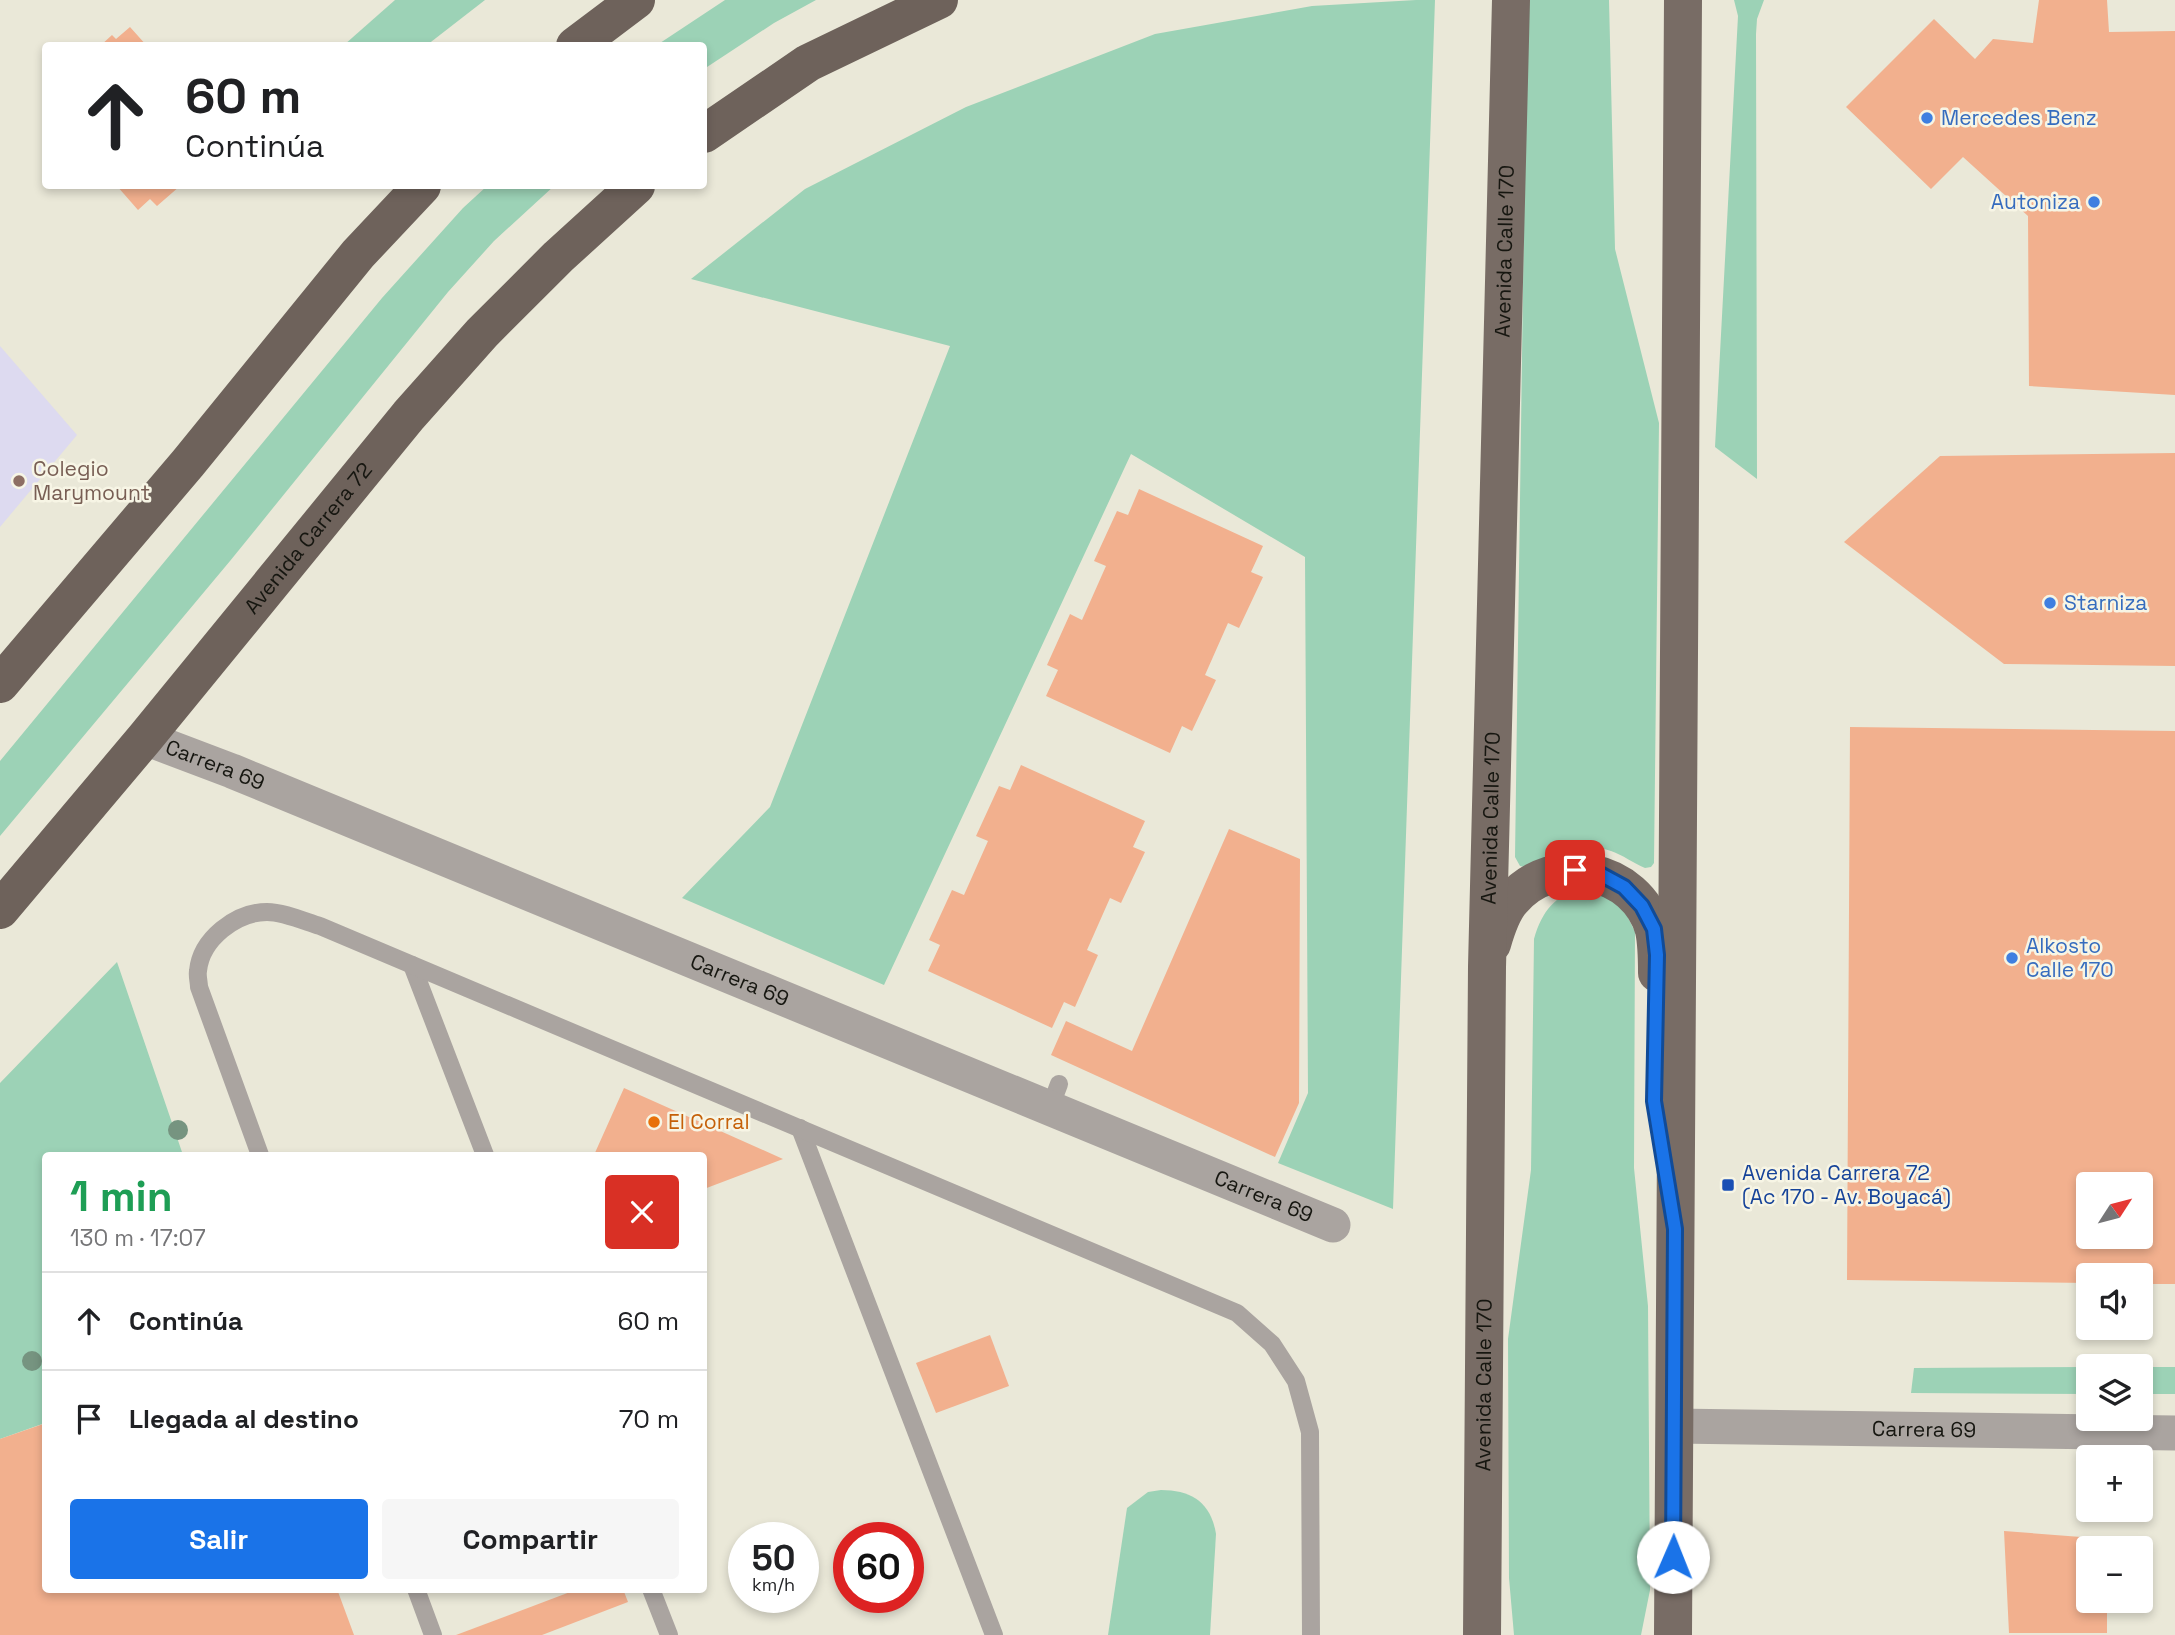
<!DOCTYPE html>
<html lang="es">
<head>
<meta charset="utf-8">
<style>
	body { margin:0; font-family:"Space Grotesk",sans-serif; background:#f6f6f6; color:#202124; height:100vh; display:flex; flex-direction:column; font-size:26px; white-space:nowrap }
	* { box-sizing:border-box; margin:0 }
	p { font-size:23px; color:#757577 }
	.icon { flex:none; width:38px; height:38px; fill:none; stroke:currentColor; stroke-width:2; stroke-linecap:round; stroke-linejoin:round }
	.map { position:relative; flex:1; overflow:hidden }
	.panel { position:absolute; left:42px; top:1152px; width:665px; height:441px; display:flex; flex-direction:column; background:#fff; border-radius:7px; box-shadow:0 4px 10px #0003 }
	.panel>* { flex:none }
	.hud { position:absolute; left:42px; top:42px; width:665px; height:147px; border-radius:7px; box-shadow:0 4px 10px #0003; background:#fff; color:#202124; overflow:hidden }
	.needle { width:46px; rotate:54deg }
	.tools { position:absolute; left:2076px; top:1172px; display:grid; gap:14px }
	.tools a { display:grid; place-items:center; width:77px; height:77px; border-radius:7px; background:#fff; box-shadow:0 4px 10px #0003; font-size:35px }
	.speed { position:absolute; left:728px; top:1522px; display:flex; gap:14px; font-size:35px; font-weight:700; text-align:center }
	.speed>* { display:grid; place-content:center; width:91px; height:91px; border-radius:50%; background:#fff; box-shadow:0 4px 10px #0003; line-height:1 }
	.speed small { font-size:18px; font-weight:400 }
	.speed .limit { border:10px solid #d22; background:#fff; color:#111 }
	.pin { position:absolute; display:grid; place-items:center; width:60px; height:60px; color:#fff; margin:-30px; border-radius:14px; box-shadow:0 4px 10px #0006 }
	.me { position:absolute; width:77px; margin:-38px; rotate:1deg; stroke-linejoin:round; filter:drop-shadow(0 0 5px #0008) }
	.turn { display:flex; align-items:center; gap:24px; height:147px; padding:0 28px; font-size:32px }
	.turn .icon { width:91px; height:91px; stroke-width:2.5 }
	.turn b { display:block; font-size:49px; line-height:60px }
	.round { display:grid; place-items:center; flex:none; width:74px; height:74px; border-radius:7px; background:#f6f6f6 }
	.head { display:flex; align-items:center; justify-content:space-between; height:119px; padding:0 28px }
	h1 { font-size:42px; font-weight:700; line-height:52px; color:#1e9e55 }
	.button { display:flex; gap:14px; margin-top:auto; padding:14px 28px }
	.button a { flex:1; height:80px; border-radius:7px; background:#1a73e8; color:#fff; font-size:28px; font-weight:700; line-height:80px; text-align:center }
	.button a+a { background:#f6f6f6; color:#202124 }
	ul { padding:0; list-style:none }
	li { display:flex; align-items:center; gap:21px; height:98px; padding:0 28px; border-top:2px solid #e0e0e0 }
	li div { flex:1 }
	li b { display:block; font-size:26px }
	li em { font-style:normal }
	.map>svg:first-child { display:block }
</style>
</head>
<body>
<div class="map">
<svg width="2175" height="1635" viewBox="0 0 2175 1635">
	<rect width="100%" height="100%" fill="#eae8d8"/>
	<path fill="#dddaf0" d="M 0,346 L 77,435 L 0,527 Z"/>
	<g fill="#9cd2b6">
		<path d="M 395,0 L 485,0 L 427,45 L 344,45 Z"/>
		<path d="M 725,0 L 816,0 L 774,23 L 704,69 L 704,46 L 657,45 Z"/>
		<path d="M 1416,0 L 1435,0 L 1393,1209 L 1278,1163 L 1308,1093 L 1305,557 L 1131,454 L 884,985 L 682,898 L 770,807 L 950,346 L 691,279 L 805,189 L 966,107 L 1155,34 L 1312,6 Z"/>
		<path d="M 1527,0 L 1609,0 L 1615,249 L 1659,423 L 1654,863 L 1651,867 L 1645,868 C 1633,863 1623,855 1611,851 C 1583,841 1550,851 1528,868 L 1520,866 L 1515,857 Z"/>
		<path d="M 1734,0 L 1764,0 L 1757,19 L 1756,34 L 1757,479 L 1715,447 L 1738,16 Z"/>
		<path d="M 487,186 L 554,186 L 494,241 L 448,292 L 230,561 L 0,836 L 0,761 L 382,298 L 463,208 Z"/>
		<path d="M 1584,887 L 1602,890 L 1625,911 L 1635,932 L 1634,1168 L 1648,1306 L 1650,1590 L 1641,1635 L 1514,1635 L 1509,1578 L 1508,1339 L 1531,1170 L 1534,939 C 1542,911 1555,895 1584,887 Z"/>
		<path d="M 117,962 L 183,1155 L 46,1155 L 45,1423 L 0,1439 L 0,1083 Z"/>
		<path d="M 2088,1367 L 2088,1394 L 1911,1393 L 1914,1368 Z"/>
		<rect x="2140" y="1367" width="35" height="27"/>
		<path d="M 1161,1490 C 1192,1490 1211,1503 1216,1534 L 1210,1635 L 1108,1635 L 1127,1508 L 1148,1492 Z"/>
	</g>
	<g fill="#f2b08e" fill-rule="evenodd">
		<path d="M 2039,0 L 2107,0 L 2109,32 L 2175,31 L 2175,395 L 2029,386 L 2028,216 L 1963,157 L 1931,189 L 1846,107 L 1934,19 L 1975,59 L 1993,39 L 2033,43 Z"/>
		<path d="M 130,27 L 147,46 L 100,46 L 112,35 L 116,39 Z"/>
		<path d="M 117,186 L 180,186 L 157,206 L 150,199 L 138,210 Z"/>
		<path d="M 2175,453 L 2175,666 L 2004,664 L 1844,542 L 1940,456 Z"/>
		<path d="M 1139,489 L 1263,546 L 1251,572 L 1263,577 L 1239,628 L 1228,623 L 1205,675 L 1216,680 L 1192,731 L 1182,726 L 1170,753 L 1046,696 L 1058,670 L 1047,665 L 1070,614 L 1082,620 L 1106,566 L 1094,561 L 1117,511 L 1128,515 Z"/>
		<path d="M 1850,727 L 2175,731 L 2175,1284 L 2140,1284 L 2140,1276 L 2088,1276 L 2088,1283 L 1847,1280 ZM 2088,1185 L 2140,1185 L 2140,1237 L 2088,1237 Z"/>
		<path d="M 1021,765 L 1145,821 L 1133,847 L 1145,852 L 1121,903 L 1110,898 L 1087,950 L 1098,955 L 1075,1007 L 1064,1002 L 1052,1028 L 928,971 L 940,945 L 929,940 L 952,890 L 964,895 L 988,841 L 976,836 L 999,786 L 1010,790 Z"/>
		<path d="M 1229,829 L 1300,859 L 1299,1103 L 1275,1157 L 1051,1055 L 1066,1021 L 1132,1051 Z"/>
		<path d="M 624,1088 L 783,1159 L 704,1189 L 704,1155 L 594,1155 Z"/>
		<path d="M 990,1335 L 1009,1386 L 936,1413 L 916,1363 Z"/>
		<path d="M 46,1423 L 46,1589 L 337,1589 L 354,1635 L 0,1635 L 0,1439 Z"/>
		<path d="M 2004,1531 L 2107,1539 L 2107,1549 L 2088,1549 L 2088,1601 L 2107,1601 L 2107,1633 L 2009,1633 Z"/>
		<path d="M 578,1589 L 623,1589 L 628,1602 L 542,1635 L 456,1635 Z"/>
	</g>
	<g fill="none" stroke-linecap="round" stroke-linejoin="round">
		<g stroke="#aaa4a0" stroke-width="18">
			<path d="M 412,965 L 485,1155"/>
			<path d="M 1050,1108 L 1059,1084"/>
			<path d="M 800,1128 L 994,1635"/>
			<path d="M 260,1155 L 199,987 C 199,982 197,976 198,971 C 201,939 236,912 267,912 C 283,912 304,921 320,926 L 1237,1313 L 1272,1344 L 1296,1381 L 1310,1432 L 1311,1635"/>
			<path d="M 416,1589 L 433,1635"/>
			<path d="M 651,1589 L 669,1635"/>
		</g>
		<g stroke="#aaa4a0" stroke-width="35">
			<path id="s1" d="M 145,738 L 232,771 L 1333,1225"/>
			<path id="s2" d="M 1674,1426 L 2175,1433"/>
		</g>
		<g stroke="#786c65" stroke-width="38">
			<path d="M 1492,944 C 1496,930 1502,911 1512,900 C 1553,851 1637,868 1654,930 C 1657,944 1657,959 1657,973"/>
			<path id="s3" d="M 1482,1635 L 1487,967 L 1511,0"/>
			<path d="M 1673,1635 L 1683,0"/>
		</g>
		<g stroke="#6e625b" stroke-width="38">
			<path d="M 575,46 L 636,0"/>
			<path d="M 704,134 L 808,63 L 939,0"/>
			<path d="M 0,684 L 188,463 L 358,254 L 422,186"/>
			<path id="s4" d="M 0,910 L 145,738 L 409,415 L 482,333 L 558,257 L 636,186"/>
		</g>
	</g>
	<g fill="#769480">
		<circle cx="178" cy="1130" r="10"/>
		<circle cx="32" cy="1361" r="10"/>
	</g>
	<g fill="none" stroke-linecap="round" stroke-linejoin="round">
		<g stroke="#114b97" stroke-width="18">
			<path id="route" d="M 1575,870 L 1600,874 L 1624,887 L 1642,906 L 1654,929 L 1657,955 L 1654,1101 L 1675,1229 L 1673,1557"/>
		</g>
		<use href="#route" stroke="#1a73e8" stroke-width="12"/>
	</g>
	<g fill="#3f7fe0" stroke="#f7f5e5" stroke-width="2.5">
		<circle cx="1927" cy="118" r="7"/>
		<circle cx="2094" cy="202" r="7"/>
		<circle cx="2050" cy="603" r="7"/>
		<circle cx="2012" cy="958" r="7"/>
	</g>
	<circle fill="#8d6e63" stroke="#f7f5e5" stroke-width="2.5" cx="19" cy="481" r="7"/>
	<circle fill="#e8710a" stroke="#f7f5e5" stroke-width="2.5" cx="654" cy="1122" r="7"/>
	<rect fill="#1a4fb4" stroke="#f7f5e5" stroke-width="2.5" x="1721" y="1178" width="14" height="14" rx="3.5"/>
	<g text-anchor="middle" stroke-width="5" stroke-linejoin="round" paint-order="stroke">
		<g font-size="21" fill="#366cbe" stroke="#f7f5e5" text-anchor="start">
			<text x="1941" y="125">Mercedes Benz</text>
			<text x="2080" y="209" text-anchor="end">Autoniza</text>
			<text x="2064" y="610">Starniza</text>
			<text x="2026" y="953">Alkosto<tspan x="2026" dy="24">Calle 170</tspan></text>
		</g>
		<g font-size="21" fill="#161610" stroke="#f7f5e5">
			<text dy="7" stroke="none"><textPath href="#s3" startOffset="1384">Avenida Calle 170</textPath></text>
			<text dy="7" stroke="none"><textPath href="#s4" startOffset="483">Avenida Carrera 72</textPath></text>
			<text dy="7" stroke="none"><textPath href="#s1" startOffset="75">Carrera 69</textPath></text>
			<text dy="7" stroke="none"><textPath href="#s3" startOffset="817">Avenida Calle 170</textPath></text>
			<text dy="7" stroke="none"><textPath href="#s1" startOffset="642">Carrera 69</textPath></text>
			<text dy="7" stroke="none"><textPath href="#s1" startOffset="1209">Carrera 69</textPath></text>
			<text dy="7" stroke="none"><textPath href="#s3" startOffset="250">Avenida Calle 170</textPath></text>
			<text dy="7" stroke="none"><textPath href="#s2" startOffset="250">Carrera 69</textPath></text>
		</g>
		<g font-size="21" fill="#785e54" stroke="#f7f5e5" text-anchor="start">
			<text x="33" y="476">Colegio<tspan x="33" dy="24">Marymount</tspan></text>
		</g>
		<g font-size="21" fill="#c56008" stroke="#f7f5e5" text-anchor="start">
			<text x="668" y="1129">El Corral</text>
		</g>
		<g font-size="21" fill="#164399" stroke="#f7f5e5" text-anchor="start">
			<text x="1742" y="1180">Avenida Carrera 72<tspan x="1742" dy="24">(Ac 170 - Av. Boyacá)</tspan></text>
		</g>
	</g>
</svg>
<div class="tools">
<a><svg class="needle" viewBox="-14 -14 28 28"><path d="M0-13l5 13h-10z" fill="#e53935"/><path d="M0 13l5-13h-10z" fill="#757577"/></svg></a>
<a><svg class="icon" aria-label="sound" viewBox="0 0 24 24"><path d="M4 9h4l5-4v14l-5-4H4zM17 9q2 3 0 6"/></svg></a>
<a><svg class="icon" aria-label="layers" viewBox="0 0 24 24"><path d="M12 4l9 5-9 5-9-5zM3 14l9 5 9-5"/></svg></a>
<a>+</a>
<a>−</a>
</div>
<div class="speed"><div>50<small>km/h</small></div><div class="limit">60</div></div>
<div class="pin" style="left:1575px;top:870px;background:#d93025"><svg class="icon" aria-label="arrive" viewBox="0 0 24 24"><path d="M6 21V4h12l-3 4 3 4H6"/></svg></div>
<svg class="me" style="left:1673px;top:1557px" viewBox="-20 -20 40 40"><circle r="19" fill="#fff"/><path d="M0-13L10 11 0 6-10 11z" fill="#1a73e8"/></svg>
<div class="hud">
<div class="turn"><svg class="icon" aria-label="ahead" viewBox="0 0 24 24"><path d="M12 20V5M6 11l6-6 6 6"/></svg><div><b>60 m</b>Continúa</div></div>
</div>
<section class="panel">
<div class="head"><div><h1>1 min</h1><p>130 m · 17:07</p></div><a class="round" style="background:#d93025;color:#fff"><svg class="icon" aria-label="close" viewBox="0 0 24 24"><path d="M6 6l12 12M18 6L6 18"/></svg></a></div>
<ul>
<li><svg class="icon" aria-label="ahead" viewBox="0 0 24 24"><path d="M12 20V5M6 11l6-6 6 6"/></svg><div><b>Continúa</b></div><em>60 m</em></li>
<li><svg class="icon" aria-label="arrive" viewBox="0 0 24 24"><path d="M6 21V4h12l-3 4 3 4H6"/></svg><div><b>Llegada al destino</b></div><em>70 m</em></li>
</ul>
<div class="button"><a>Salir</a><a>Compartir</a></div>
</section>
</div>
</body>
</html>
